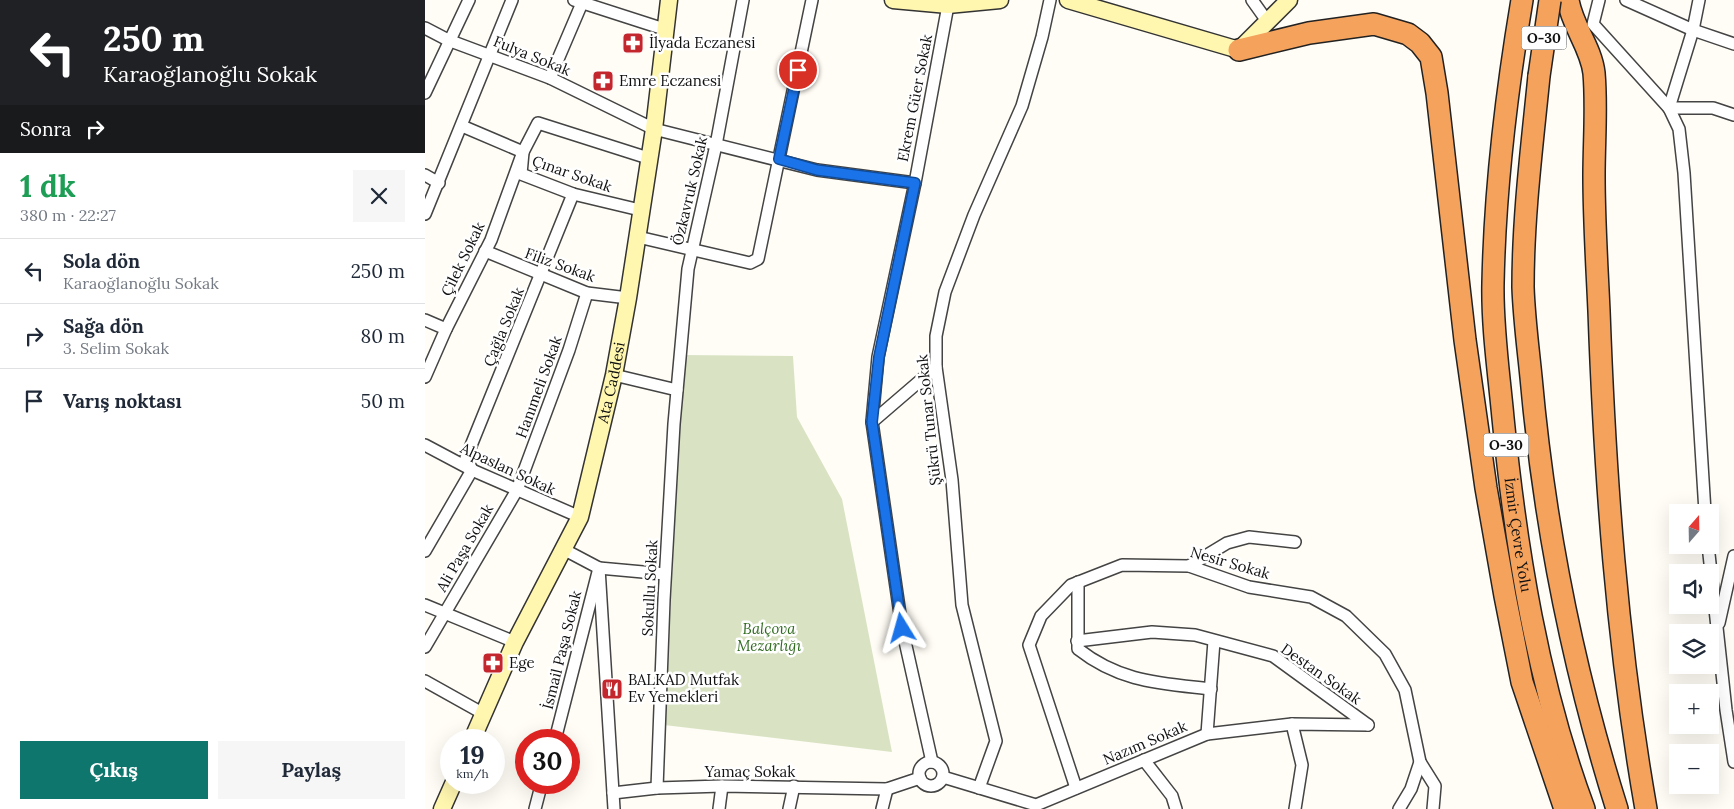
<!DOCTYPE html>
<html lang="tr">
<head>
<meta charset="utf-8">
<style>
	body { margin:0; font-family:Lora,serif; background:#f6f6f7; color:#1f2937; height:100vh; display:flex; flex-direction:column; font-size:19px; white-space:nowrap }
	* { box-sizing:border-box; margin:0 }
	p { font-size:16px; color:#747a83 }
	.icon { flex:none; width:28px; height:28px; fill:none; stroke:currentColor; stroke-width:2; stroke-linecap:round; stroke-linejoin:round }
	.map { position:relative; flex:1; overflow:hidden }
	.panel { display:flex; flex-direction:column; background:#fff; width:425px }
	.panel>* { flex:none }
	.guide { background:#202124; color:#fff; overflow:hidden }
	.needle { width:32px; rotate:20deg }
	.tools { position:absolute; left:1244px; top:504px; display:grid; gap:10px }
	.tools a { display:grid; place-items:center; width:50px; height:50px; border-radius:0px; background:#fff; box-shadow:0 5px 20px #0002; font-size:25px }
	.speed { position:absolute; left:15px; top:729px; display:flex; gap:10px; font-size:25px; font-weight:700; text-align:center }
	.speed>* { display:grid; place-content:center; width:65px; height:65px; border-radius:50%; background:#fff; box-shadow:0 5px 20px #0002; line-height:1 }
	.speed small { font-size:12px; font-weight:400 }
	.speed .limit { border:8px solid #d22; background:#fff; color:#111 }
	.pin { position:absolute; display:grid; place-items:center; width:42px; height:42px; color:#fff; margin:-21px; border:2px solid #fff; border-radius:50%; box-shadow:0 1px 5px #0007 }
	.me { position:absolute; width:55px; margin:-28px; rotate:352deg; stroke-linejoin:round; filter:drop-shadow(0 0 4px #0008) }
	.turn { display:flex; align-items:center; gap:18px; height:105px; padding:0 20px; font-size:22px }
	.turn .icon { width:65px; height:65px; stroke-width:2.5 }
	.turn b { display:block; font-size:35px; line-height:42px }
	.then { display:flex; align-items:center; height:48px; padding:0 20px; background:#0003; gap:10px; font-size:19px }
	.round { display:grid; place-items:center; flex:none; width:52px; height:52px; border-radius:0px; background:#f6f6f7 }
	.headline { display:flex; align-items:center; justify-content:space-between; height:85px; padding:0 20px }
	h1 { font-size:30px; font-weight:700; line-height:38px; color:#1e9e55 }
	.action { display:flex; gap:10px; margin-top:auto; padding:10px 20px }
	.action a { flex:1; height:58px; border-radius:0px; background:#0f766e; color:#fff; font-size:20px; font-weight:700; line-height:58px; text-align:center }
	.action a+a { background:#f6f6f7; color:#1f2937 }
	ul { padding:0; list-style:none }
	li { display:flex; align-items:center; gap:15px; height:65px; padding:0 20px; border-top:1px solid #e0e1e3 }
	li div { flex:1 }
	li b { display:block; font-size:19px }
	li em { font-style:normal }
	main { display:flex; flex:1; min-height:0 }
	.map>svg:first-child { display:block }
</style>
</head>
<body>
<main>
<section class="panel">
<div class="guide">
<div class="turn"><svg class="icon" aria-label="left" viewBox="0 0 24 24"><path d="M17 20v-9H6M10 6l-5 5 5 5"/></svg><div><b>250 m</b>Karaoğlanoğlu Sokak</div></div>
<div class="then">Sonra<svg class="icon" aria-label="right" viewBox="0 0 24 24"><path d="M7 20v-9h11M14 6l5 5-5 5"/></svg></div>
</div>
<div class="headline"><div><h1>1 dk</h1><p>380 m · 22:27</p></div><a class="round"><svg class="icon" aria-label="close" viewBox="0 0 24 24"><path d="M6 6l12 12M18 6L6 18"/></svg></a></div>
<ul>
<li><svg class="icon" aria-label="left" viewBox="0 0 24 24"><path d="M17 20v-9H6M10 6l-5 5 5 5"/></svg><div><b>Sola dön</b><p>Karaoğlanoğlu Sokak</p></div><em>250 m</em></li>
<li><svg class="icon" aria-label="right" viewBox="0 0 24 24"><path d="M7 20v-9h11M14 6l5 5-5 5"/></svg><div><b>Sağa dön</b><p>3. Selim Sokak</p></div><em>80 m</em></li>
<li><svg class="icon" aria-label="arrive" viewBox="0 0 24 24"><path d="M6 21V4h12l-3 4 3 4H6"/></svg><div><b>Varış noktası</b></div><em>50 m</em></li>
</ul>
<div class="action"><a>Çıkış</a><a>Paylaş</a></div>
</section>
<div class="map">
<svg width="1309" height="809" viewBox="0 0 1309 809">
	<rect width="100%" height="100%" fill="#fffdf5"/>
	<path fill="#d9e3c4" d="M 259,355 L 368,356 L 372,417 L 417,499 L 467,752 L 239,725 Z"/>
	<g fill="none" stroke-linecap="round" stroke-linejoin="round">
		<g stroke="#444" stroke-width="14">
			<g id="street">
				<path d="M 149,0 L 239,29"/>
				<path d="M 827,0 L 842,21"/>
				<path d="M 1174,0 L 1168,24 L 1244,108 L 1254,129 L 1259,173 L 1280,512"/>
				<path d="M 1201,0 L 1268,30 L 1309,44"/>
				<path d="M 0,28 L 23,40 L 125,78 L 229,129 L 392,170 L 490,183"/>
				<path d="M 125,78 L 157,3"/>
				<path d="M 0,93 L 44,0"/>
				<path d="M 1244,108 L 1268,30 L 1274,0"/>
				<path d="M 1244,108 L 1288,108 L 1309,115"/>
				<path d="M 37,126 L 98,152 L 96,174 L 148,194 L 215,210"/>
				<path d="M 0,175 L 14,183"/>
				<path d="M 0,214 L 87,0"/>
				<path d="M 213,237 L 325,263 L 333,259 L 387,0"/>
				<path d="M 60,251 L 162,293 L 203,298"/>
				<path d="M 0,320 L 21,329"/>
				<path d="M 189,375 L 252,390"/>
				<path d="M 0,377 L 21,329 L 66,240 L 98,152 L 113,123 L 223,158"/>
				<path d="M 447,422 L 511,367"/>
				<path d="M 0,445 L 47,470 L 155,517"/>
				<path d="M 1283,545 L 1301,710 L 1309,762"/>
				<path d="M 138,549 L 174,568 L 189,809"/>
				<path d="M 0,551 L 47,470 L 41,458 L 148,194"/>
				<path d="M 764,566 L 802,543 L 824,537 L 870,542"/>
				<path d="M 653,582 L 653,649 C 695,682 734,683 786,689"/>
				<path d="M 0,605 L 90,642"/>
				<path d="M 1294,623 L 1309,556"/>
				<path d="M 652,641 L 727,632 L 770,635 L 848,656 L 943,725"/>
				<path d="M 0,647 L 92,490 L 144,350 L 162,293"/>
				<path d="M 0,681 L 59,714"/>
				<path d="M 867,724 L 877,765 L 870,809"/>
				<path d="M 782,734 L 789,641"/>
				<path d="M 130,740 L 174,568 L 240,574"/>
				<path d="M 719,760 L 747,796 L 751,809"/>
				<circle cx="506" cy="774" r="12"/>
				<path d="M 507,762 L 477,628 L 447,422 L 453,357 L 490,183 L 524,0"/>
				<path d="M 518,777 L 611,805 L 782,734 L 867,724 L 943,725"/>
				<path d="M 232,788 L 239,600 L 249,424 L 263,269 L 291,145 L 318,0"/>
				<path d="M 554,788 L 571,741 L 537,605 L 527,480 L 511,367 L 511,336 L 520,292 L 549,215 L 597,106 L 617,37 L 625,0"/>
				<path d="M 651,788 L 604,645 L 616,616 L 646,585 L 697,565 L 764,566 L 824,587 L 886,597 L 921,616 L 960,654 L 980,690 L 995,762 L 1010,786 L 1008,809"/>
				<path d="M 188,793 L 232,788 L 297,786 L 462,789 L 495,778"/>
				<path d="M 110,809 L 117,782"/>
				<path d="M 294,809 L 297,786"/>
				<path d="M 364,809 L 369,786"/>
				<path d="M 457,809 L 462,789"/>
				<path d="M 974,809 L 986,789 L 995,762"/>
			</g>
		</g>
		<g stroke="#333" stroke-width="19">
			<g id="secondary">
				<path d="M 468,0 L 523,5 L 575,0"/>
				<path d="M 643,0 L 814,50 L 864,0"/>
				<path id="s1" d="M 47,740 L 90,642 L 155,517 L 189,375 L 203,298 L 229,129 L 244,0"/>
				<path d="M 17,809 L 29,782"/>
			</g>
		</g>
		<g stroke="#222" stroke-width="24">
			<g id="highway">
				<path id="s2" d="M 1097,0 C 1081,95 1070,186 1068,283 C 1067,327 1074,374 1078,418 C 1091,550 1113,685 1159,809"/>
				<path d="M 1143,0 C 1147,26 1166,47 1169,73 C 1172,107 1169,141 1169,176 C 1169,221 1172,266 1174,311 C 1180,478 1192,644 1221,809"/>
				<path d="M 814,50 L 884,33 L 949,24 L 983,34 L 995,43 L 1006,57 L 1012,93 L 1040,340 L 1061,488 L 1080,596 L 1097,682 L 1140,809"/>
				<path d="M 1114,76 C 1107,146 1098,217 1098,287 C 1099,317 1103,347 1106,377 C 1119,523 1148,669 1192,809"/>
			</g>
		</g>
		<use href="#street" stroke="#fff" stroke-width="11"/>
		<use href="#secondary" stroke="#fff6b0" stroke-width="16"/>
		<use href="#highway" stroke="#f5a25d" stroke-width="21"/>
		<g stroke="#222" stroke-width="24" stroke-linecap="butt">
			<path id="highway-bridge" d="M 1114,76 L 1125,0"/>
		</g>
		<use href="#highway-bridge" stroke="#f5a25d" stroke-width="21"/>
	</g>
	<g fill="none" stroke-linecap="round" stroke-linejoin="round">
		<g stroke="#114b97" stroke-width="12">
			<path id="route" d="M 373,70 L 354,159 L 392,170 L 490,183 L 454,357 L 447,422 L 477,628"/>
		</g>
		<use href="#route" stroke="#1a73e8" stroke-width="9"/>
	</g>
	<defs>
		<g id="pharmacy-square" transform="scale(1.125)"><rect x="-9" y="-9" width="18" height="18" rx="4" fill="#c4262e" stroke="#fff"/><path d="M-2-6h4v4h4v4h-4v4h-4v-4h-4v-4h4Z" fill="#fff"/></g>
		<g id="restaurant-square" transform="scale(1.125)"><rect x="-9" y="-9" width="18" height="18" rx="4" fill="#c4262e" stroke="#fff"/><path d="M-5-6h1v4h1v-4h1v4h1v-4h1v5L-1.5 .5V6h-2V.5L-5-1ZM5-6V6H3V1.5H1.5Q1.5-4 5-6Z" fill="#fff"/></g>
	</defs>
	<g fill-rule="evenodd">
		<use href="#pharmacy-square" x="208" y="43"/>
		<use href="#pharmacy-square" x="178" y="81"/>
		<use href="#pharmacy-square" x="68" y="663"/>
		<use href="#restaurant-square" x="187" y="689"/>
	</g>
	<g text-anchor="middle" stroke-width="5" stroke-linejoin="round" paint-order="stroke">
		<g fill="#fff" stroke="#585858" stroke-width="1">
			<rect x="1096.5" y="26.5" width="45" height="23" rx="4"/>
			<rect x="1058.5" y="433.5" width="45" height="23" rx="4"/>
		</g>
		<g font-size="14" font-weight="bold" fill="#111">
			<text x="1119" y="43">O-30</text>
			<text x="1081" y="450">O-30</text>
		</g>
		<g font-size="15" fill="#111" stroke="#fff" text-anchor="start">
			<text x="224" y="48">İlyada Eczanesi</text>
			<text x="194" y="86">Emre Eczanesi</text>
			<text x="84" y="668">Ege</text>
			<text x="203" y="685">BALKAD Mutfak<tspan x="203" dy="17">Ev Yemekleri</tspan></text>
		</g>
		<g font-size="15" fill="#111" stroke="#fff">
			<text transform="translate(107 56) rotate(22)" y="5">Fulya Sokak</text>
			<text transform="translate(490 98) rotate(-79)" y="5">Ekrem Güer Sokak</text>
			<text transform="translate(147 174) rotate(19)" y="5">Çınar Sokak</text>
			<text transform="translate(265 191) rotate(-77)" y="5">Özkavruk Sokak</text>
			<text transform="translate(38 259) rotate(-64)" y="5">Çilek Sokak</text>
			<text transform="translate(135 265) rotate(20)" y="5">Filiz Sokak</text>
			<text transform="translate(79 327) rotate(-68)" y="5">Çağla Sokak</text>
			<text dy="5" stroke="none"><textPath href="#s1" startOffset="386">Ata Caddesi</textPath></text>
			<text transform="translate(114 387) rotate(-70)" y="5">Hanımeli Sokak</text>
			<text transform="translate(504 420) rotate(-96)" y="5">Şükrü Tunar Sokak</text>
			<text transform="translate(83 469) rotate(25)" y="5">Alpaslan Sokak</text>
			<text dy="5" stroke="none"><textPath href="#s2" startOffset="538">İzmir Çevre Yolu</textPath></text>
			<text transform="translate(40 548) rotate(-60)" y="5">Ali Paşa Sokak</text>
			<text transform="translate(805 563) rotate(16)" y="5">Nesir Sokak</text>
			<text transform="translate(225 588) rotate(-87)" y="5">Sokullu Sokak</text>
			<text transform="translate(137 650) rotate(-76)" y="5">İsmail Paşa Sokak</text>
			<text transform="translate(896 674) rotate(35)" y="5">Destan Sokak</text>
			<text transform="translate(720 743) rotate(-23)" y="5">Nazım Sokak</text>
			<text x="325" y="777">Yamaç Sokak</text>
		</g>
		<g font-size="15" font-style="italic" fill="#2f6b1f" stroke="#fff">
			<text x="344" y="634">Balçova<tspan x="344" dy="17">Mezarlığı</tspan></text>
		</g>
	</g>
</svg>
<div class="tools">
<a><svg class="needle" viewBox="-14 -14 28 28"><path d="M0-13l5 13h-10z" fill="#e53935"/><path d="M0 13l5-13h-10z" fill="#747a83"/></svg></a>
<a><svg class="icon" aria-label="sound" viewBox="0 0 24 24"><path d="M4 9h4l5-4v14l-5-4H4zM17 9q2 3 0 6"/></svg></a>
<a><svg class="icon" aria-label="layers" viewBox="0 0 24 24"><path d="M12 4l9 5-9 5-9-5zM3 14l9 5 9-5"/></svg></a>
<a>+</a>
<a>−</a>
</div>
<div class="speed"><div>19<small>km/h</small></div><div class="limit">30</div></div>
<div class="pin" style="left:373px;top:70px;background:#d93025"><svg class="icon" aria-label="arrive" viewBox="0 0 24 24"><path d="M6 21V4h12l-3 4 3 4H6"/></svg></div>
<svg class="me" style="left:477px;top:628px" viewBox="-20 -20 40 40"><path d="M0-17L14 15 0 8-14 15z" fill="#1a73e8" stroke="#fff" stroke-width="4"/></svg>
</div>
</main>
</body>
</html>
